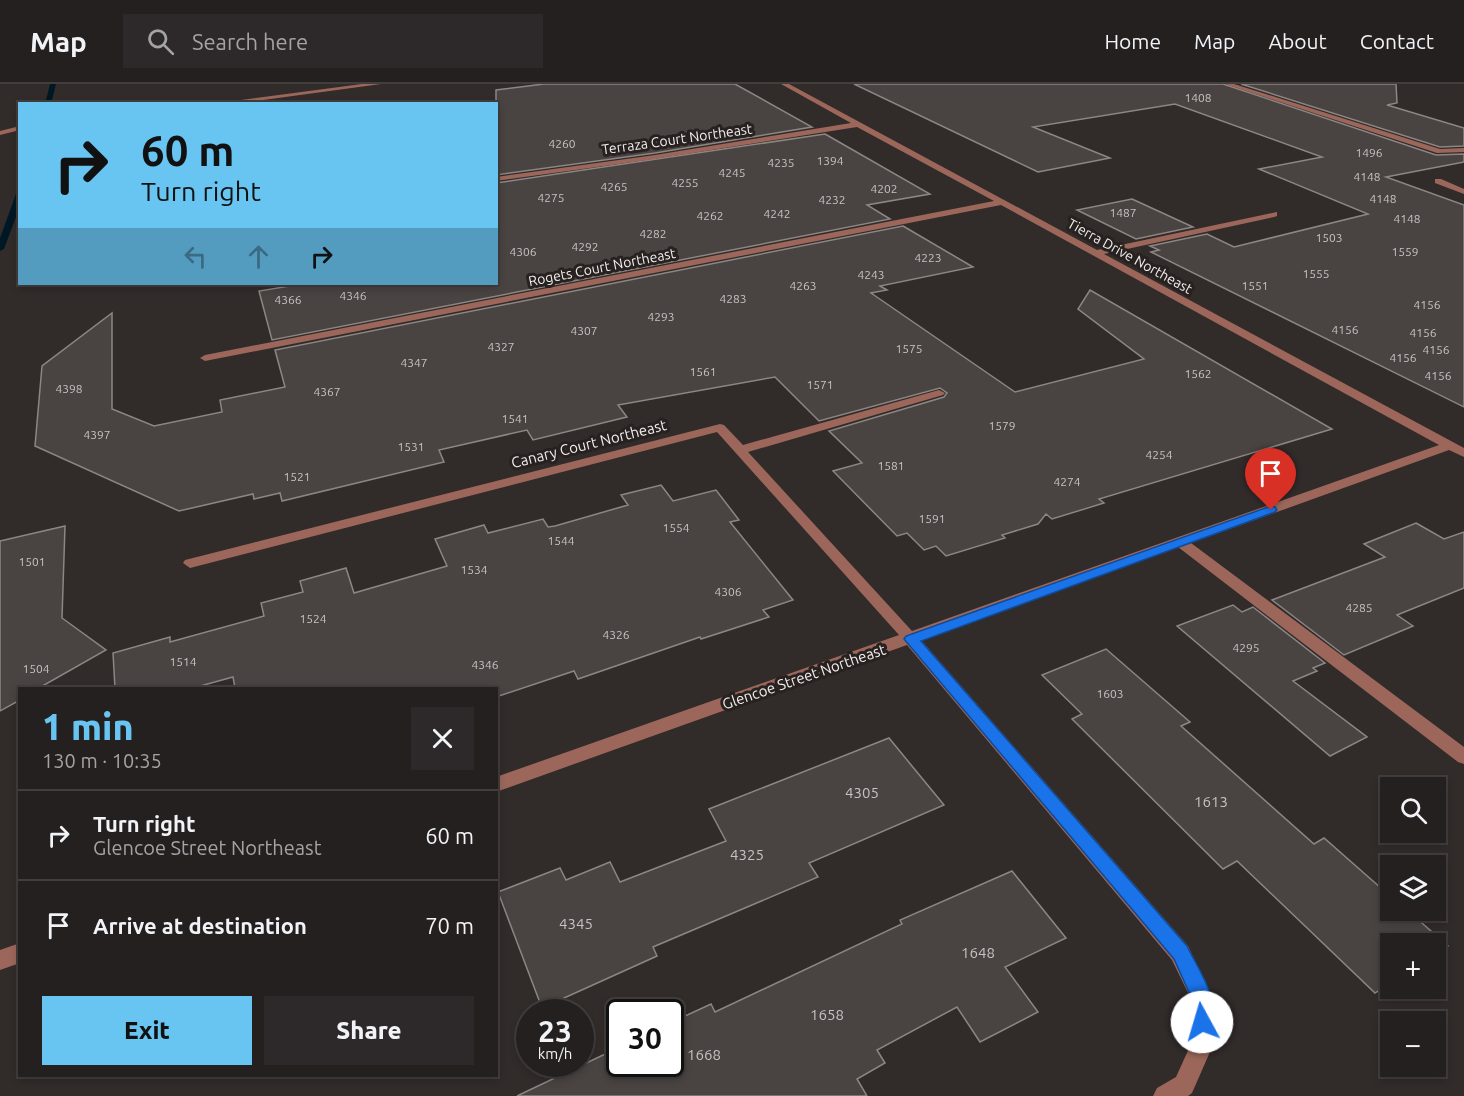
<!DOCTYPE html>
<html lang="en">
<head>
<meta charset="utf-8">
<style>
	body { margin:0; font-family:Ubuntu,sans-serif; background:#2d2829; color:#f1f3f6; height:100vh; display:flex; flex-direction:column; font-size:22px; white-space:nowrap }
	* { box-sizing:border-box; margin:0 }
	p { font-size:20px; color:#a3a3a5 }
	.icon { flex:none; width:33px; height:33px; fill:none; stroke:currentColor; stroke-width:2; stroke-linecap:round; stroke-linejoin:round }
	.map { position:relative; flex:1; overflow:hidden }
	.drawer { position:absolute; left:18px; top:603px; width:480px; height:390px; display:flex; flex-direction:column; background:#252020; border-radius:0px; box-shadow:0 3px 9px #0003,0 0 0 2px #423e3e }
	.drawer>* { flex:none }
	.banner { position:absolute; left:18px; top:18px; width:480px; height:183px; border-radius:0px; box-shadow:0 3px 9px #0003,0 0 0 2px #423e3e; background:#68c4f0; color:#111; overflow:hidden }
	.buttons { position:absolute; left:1380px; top:693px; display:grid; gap:12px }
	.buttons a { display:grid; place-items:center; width:66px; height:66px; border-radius:0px; background:#252020; box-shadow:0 3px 9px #0003,0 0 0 2px #423e3e; font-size:30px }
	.speed { position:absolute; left:516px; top:915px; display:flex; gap:12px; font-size:30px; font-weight:700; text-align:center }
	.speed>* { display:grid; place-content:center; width:78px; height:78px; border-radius:50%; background:#252020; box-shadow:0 3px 9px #0003,0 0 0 2px #423e3e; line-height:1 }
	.speed small { font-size:15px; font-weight:400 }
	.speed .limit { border:3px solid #111; border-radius:9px; background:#fff; color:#111 }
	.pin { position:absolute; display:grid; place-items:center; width:51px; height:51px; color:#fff; margin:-62px -26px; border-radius:50% 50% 50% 0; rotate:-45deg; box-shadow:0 0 6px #0007 }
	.pin .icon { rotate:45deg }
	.me { position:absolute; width:66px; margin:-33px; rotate:354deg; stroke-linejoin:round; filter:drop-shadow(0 0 4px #0008) }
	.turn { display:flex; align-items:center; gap:21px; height:126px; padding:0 24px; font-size:27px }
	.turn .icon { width:78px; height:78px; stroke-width:2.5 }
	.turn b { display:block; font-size:42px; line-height:51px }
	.lanes { display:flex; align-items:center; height:57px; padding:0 24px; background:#0003; justify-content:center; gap:30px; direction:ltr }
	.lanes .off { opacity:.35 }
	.round { display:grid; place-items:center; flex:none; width:63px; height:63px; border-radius:0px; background:#2d2829 }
	.summary { display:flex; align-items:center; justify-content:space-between; height:102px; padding:0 24px }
	h1 { font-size:36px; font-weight:800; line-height:45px; color:#68c4f0 }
	.cta { display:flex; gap:12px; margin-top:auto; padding:12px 24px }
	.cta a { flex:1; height:69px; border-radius:0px; background:#68c4f0; color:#111; font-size:24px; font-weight:800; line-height:69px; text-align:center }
	.cta a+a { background:#2d2829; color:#f1f3f6 }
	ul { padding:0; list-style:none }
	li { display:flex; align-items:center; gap:18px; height:90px; padding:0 24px; border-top:2px solid #423e3e }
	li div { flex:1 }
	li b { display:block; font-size:22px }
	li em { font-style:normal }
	header { display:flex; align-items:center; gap:36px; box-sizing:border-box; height:84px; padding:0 30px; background:#252020; border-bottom:2px solid #423e3e }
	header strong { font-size:28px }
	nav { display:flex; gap:33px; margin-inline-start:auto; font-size:21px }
	.search { width:420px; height:54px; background:#2d2829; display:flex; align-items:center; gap:15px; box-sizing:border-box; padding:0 21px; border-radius:0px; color:#a3a3a5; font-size:22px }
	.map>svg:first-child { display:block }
</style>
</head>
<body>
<header>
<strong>Map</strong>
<div class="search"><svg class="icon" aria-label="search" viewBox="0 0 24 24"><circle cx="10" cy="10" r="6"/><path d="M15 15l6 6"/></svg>Search here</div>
<nav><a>Home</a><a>Map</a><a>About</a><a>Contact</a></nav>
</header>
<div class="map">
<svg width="1464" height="1012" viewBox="0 0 1464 1012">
	<rect width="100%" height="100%" fill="#312b2a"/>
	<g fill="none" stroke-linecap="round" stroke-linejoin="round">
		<g fill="#001824" fill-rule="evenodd">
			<path d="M 50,0 L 56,0 L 51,20 L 45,20 Z"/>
			<path d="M 20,108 L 20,122 L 4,165 L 0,167 L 0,154 L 16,110 Z"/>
		</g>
	</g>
	<g fill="#494342" stroke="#8c8684" stroke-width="1.5">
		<path d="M 544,0 L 735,0 L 812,43 L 655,69 L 496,91 L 496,6 Z"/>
		<path d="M 854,0 L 1223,0 L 1436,71 L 1464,70 L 1464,78 L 1386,93 L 1464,121 L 1464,323 L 1151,168 L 1159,166 L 1150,162 L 1207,150 L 1234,163 L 1368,130 L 1259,85 L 1322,73 L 1175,20 L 1033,43 L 1110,74 L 1038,88 Z"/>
		<path d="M 1241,0 L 1396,0 L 1397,19 L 1387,21 L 1464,44 L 1464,62 L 1440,63 Z"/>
		<path d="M 825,50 L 930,110 L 867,121 L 890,135 L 272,256 L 259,207 L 302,200 L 496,200 L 496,99 Z"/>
		<path d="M 1132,115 L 1193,143 L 1136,155 L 1077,126 Z"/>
		<path d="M 903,142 L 973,183 L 880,202 L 887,206 L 871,209 L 1015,308 L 1144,275 L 1078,225 L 1090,206 L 1332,345 L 1099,415 L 1104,419 L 1052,435 L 1046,430 L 1038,440 L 1002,451 L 1005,454 L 946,472 L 936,462 L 924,466 L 907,449 L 897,452 L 833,387 L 862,379 L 829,347 L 944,313 L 947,309 L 940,304 L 819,337 L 775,293 L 618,321 L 627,333 L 533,356 L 527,346 L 439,366 L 444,378 L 282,417 L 280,409 L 254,415 L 253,410 L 179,427 L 35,362 L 42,282 L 112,229 L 112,325 L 154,342 L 222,328 L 220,316 L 285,303 L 275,266 Z"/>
		<path d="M 661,401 L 673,417 L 716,406 L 739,436 L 730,438 L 793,516 L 763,526 L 769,533 L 701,555 L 700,553 L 578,595 L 574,587 L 496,613 L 496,604 L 235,604 L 233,593 L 193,604 L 115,604 L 113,569 L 170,553 L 170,558 L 264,532 L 261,519 L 303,508 L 300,497 L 346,484 L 354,509 L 447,482 L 435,455 L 484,441 L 488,449 L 543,435 L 548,443 L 555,442 L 628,421 L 621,411 Z"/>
		<path d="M 1416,439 L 1444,455 L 1464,448 L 1464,504 L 1397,531 L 1413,542 L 1344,571 L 1272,516 L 1385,473 L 1364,460 Z"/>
		<path d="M 65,442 L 62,534 L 106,566 L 39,604 L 20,604 L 20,616 L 0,627 L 0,457 Z"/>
		<path d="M 1233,521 L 1242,528 L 1253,523 L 1325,579 L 1313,584 L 1317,587 L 1293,597 L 1367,653 L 1330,672 L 1177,542 Z"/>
		<path d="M 1106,565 L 1190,638 L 1181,642 L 1314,760 L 1324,754 L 1390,812 L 1390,826 L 1407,826 L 1448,862 L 1436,870 L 1436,860 L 1390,860 L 1390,899 L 1375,909 L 1237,777 L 1223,785 L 1072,635 L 1082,630 L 1042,591 Z"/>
		<path d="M 889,654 L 944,721 L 809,779 L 818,793 L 653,863 L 657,872 L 542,924 L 498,808 L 560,784 L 566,796 L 610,778 L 620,798 L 726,757 L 709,725 Z"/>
		<path d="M 1012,787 L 1066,854 L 1005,883 L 1038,928 L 980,958 L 957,923 L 877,966 L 885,979 L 857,995 L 867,1012 L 517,1012 L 620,963 L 620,980 L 670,980 L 670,939 L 711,920 L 715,928 L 902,840 L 900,836 Z"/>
	</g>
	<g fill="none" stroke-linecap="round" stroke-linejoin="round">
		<g fill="#9c675a" fill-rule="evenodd">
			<path d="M 362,0 L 381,0 L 234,20 L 211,20 Z"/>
			<path d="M 781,0 L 789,0 L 1097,166 L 1277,128 L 1277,132 L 1274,133 L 1104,170 L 1464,364 L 1464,373 L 1449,366 L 1191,459 L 1464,663 L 1464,680 L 1458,678 L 1178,463 L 921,556 L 1188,862 L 1213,915 L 1213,961 L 1192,1009 L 1188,1012 L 1153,1012 L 1157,1004 L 1176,993 L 1191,960 L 1191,915 L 1172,876 L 907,561 L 496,708 L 496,693 L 899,551 L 717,348 L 190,484 L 183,479 L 185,476 L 720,340 L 724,341 L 743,361 L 939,306 L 945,309 L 943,311 L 748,368 L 912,547 L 1439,361 L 1001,121 L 205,277 L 200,274 L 205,271 L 994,117 L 857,43 L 655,75 L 496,97 L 496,93 L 655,71 L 851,39 Z"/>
			<path d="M 1225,0 L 1234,0 L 1440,65 L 1464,64 L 1464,68 L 1437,69 Z"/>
			<path d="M 20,42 L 20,46 L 0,51 L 0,47 Z"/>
			<path d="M 1435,95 L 1441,95 L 1464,105 L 1464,110 L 1435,99 Z"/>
			<path d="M 20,859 L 20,879 L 0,886 L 0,866 Z"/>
		</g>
	</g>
	<path fill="#1a73e8" stroke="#114b97" stroke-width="1.5" d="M 1271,422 L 1275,423 L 1277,426 L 1275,428 L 921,557 L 1187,862 C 1199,887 1222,917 1210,945 L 1202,948 L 1195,945 L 1192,938 L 1192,915 L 1174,875 L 904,555 L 906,552 Z"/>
	<g text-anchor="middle" stroke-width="6" stroke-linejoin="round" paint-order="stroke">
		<g font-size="12" fill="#c7c3c2">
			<text x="1198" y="18">1408</text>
			<text x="562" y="64">4260</text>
			<text x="1369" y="73">1496</text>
			<text x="830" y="81">1394</text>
			<text x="781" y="83">4235</text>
			<text x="732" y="93">4245</text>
			<text x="1367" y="97">4148</text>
			<text x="685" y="103">4255</text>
			<text x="614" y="107">4265</text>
			<text x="884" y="109">4202</text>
			<text x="551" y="118">4275</text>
			<text x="1383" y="119">4148</text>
			<text x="832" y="120">4232</text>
			<text x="1123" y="133">1487</text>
			<text x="777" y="134">4242</text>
			<text x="710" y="136">4262</text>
			<text x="1407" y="139">4148</text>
			<text x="653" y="154">4282</text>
			<text x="1329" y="158">1503</text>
			<text x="585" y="167">4292</text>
			<text x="523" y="172">4306</text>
			<text x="1405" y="172">1559</text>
			<text x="928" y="178">4223</text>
			<text x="1316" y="194">1555</text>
			<text x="871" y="195">4243</text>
			<text x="803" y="206">4263</text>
			<text x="1255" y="206">1551</text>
			<text x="353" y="216">4346</text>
			<text x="733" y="219">4283</text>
			<text x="288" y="220">4366</text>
			<text x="1427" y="225">4156</text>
			<text x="661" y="237">4293</text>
			<text x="1345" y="250">4156</text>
			<text x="584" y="251">4307</text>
			<text x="1423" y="253">4156</text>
			<text x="501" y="267">4327</text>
			<text x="909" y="269">1575</text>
			<text x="1436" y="270">4156</text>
			<text x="1403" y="278">4156</text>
			<text x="414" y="283">4347</text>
			<text x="703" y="292">1561</text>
			<text x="1198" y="294">1562</text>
			<text x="1438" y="296">4156</text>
			<text x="820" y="305">1571</text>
			<text x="69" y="309">4398</text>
			<text x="327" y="312">4367</text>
			<text x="515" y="339">1541</text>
			<text x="1002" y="346">1579</text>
			<text x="97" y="355">4397</text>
			<text x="411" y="367">1531</text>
			<text x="1159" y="375">4254</text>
			<text x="891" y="386">1581</text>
			<text x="297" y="397">1521</text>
			<text x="1067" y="402">4274</text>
			<text x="932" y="439">1591</text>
			<text x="676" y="448">1554</text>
			<text x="561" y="461">1544</text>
			<text x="32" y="482">1501</text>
			<text x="474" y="490">1534</text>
			<text x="728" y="512">4306</text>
			<text x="1359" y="528">4285</text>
			<text x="313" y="539">1524</text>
			<text x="616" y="555">4326</text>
			<text x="1246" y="568">4295</text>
			<text x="183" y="582">1514</text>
			<text x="485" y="585">4346</text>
			<text x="36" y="589">1504</text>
			<text x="1110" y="614">1603</text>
		</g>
		<g font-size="14" fill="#f1eeed" stroke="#272120">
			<text transform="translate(677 55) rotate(-8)" y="5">Terraza Court Northeast</text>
			<text transform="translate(1130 172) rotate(29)" y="5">Tierra Drive Northeast</text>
			<text transform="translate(602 183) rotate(-11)" y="5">Rogets Court Northeast</text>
		</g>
		<g font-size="15" fill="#f1eeed" stroke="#272120">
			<text transform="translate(589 360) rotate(-14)" y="5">Canary Court Northeast</text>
			<text transform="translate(804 593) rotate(-19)" y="5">Glencoe Street Northeast</text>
		</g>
		<g font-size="15" fill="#c7c3c2">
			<text x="862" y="714">4305</text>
			<text x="1211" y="723">1613</text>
			<text x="747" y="776">4325</text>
			<text x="576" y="845">4345</text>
			<text x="978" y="874">1648</text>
			<text x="827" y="936">1658</text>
			<text x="704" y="976">1668</text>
		</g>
	</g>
</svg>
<div class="buttons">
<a><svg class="icon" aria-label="search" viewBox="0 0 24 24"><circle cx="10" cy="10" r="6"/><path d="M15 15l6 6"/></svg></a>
<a><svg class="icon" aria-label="layers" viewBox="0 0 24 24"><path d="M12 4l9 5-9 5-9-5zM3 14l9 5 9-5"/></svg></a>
<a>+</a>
<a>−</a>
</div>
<div class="speed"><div>23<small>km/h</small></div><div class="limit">30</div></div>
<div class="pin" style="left:1271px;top:426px;background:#d93025"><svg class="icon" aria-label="arrive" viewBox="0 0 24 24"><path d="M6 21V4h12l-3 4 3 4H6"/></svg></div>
<svg class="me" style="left:1202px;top:938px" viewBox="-20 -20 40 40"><circle r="19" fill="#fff"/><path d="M0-13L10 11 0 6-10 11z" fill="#1a73e8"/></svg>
<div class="banner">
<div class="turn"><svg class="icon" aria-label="right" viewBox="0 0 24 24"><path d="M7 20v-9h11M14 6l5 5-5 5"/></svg><div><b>60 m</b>Turn right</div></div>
<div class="lanes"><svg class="icon off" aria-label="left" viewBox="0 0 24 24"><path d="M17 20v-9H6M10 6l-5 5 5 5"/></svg><svg class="icon off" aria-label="ahead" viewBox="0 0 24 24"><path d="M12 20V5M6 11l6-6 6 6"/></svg><svg class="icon" aria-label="right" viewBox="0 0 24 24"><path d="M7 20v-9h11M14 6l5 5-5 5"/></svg></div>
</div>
<section class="drawer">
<div class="summary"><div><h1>1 min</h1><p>130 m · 10:35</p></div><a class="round"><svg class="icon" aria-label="close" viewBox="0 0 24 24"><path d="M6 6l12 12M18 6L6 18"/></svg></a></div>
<ul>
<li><svg class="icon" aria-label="right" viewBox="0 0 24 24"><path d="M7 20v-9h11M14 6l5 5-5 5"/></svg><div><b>Turn right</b><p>Glencoe Street Northeast</p></div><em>60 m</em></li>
<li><svg class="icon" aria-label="arrive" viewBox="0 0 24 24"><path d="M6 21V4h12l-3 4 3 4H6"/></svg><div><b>Arrive at destination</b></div><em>70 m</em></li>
</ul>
<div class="cta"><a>Exit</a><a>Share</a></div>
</section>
</div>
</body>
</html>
